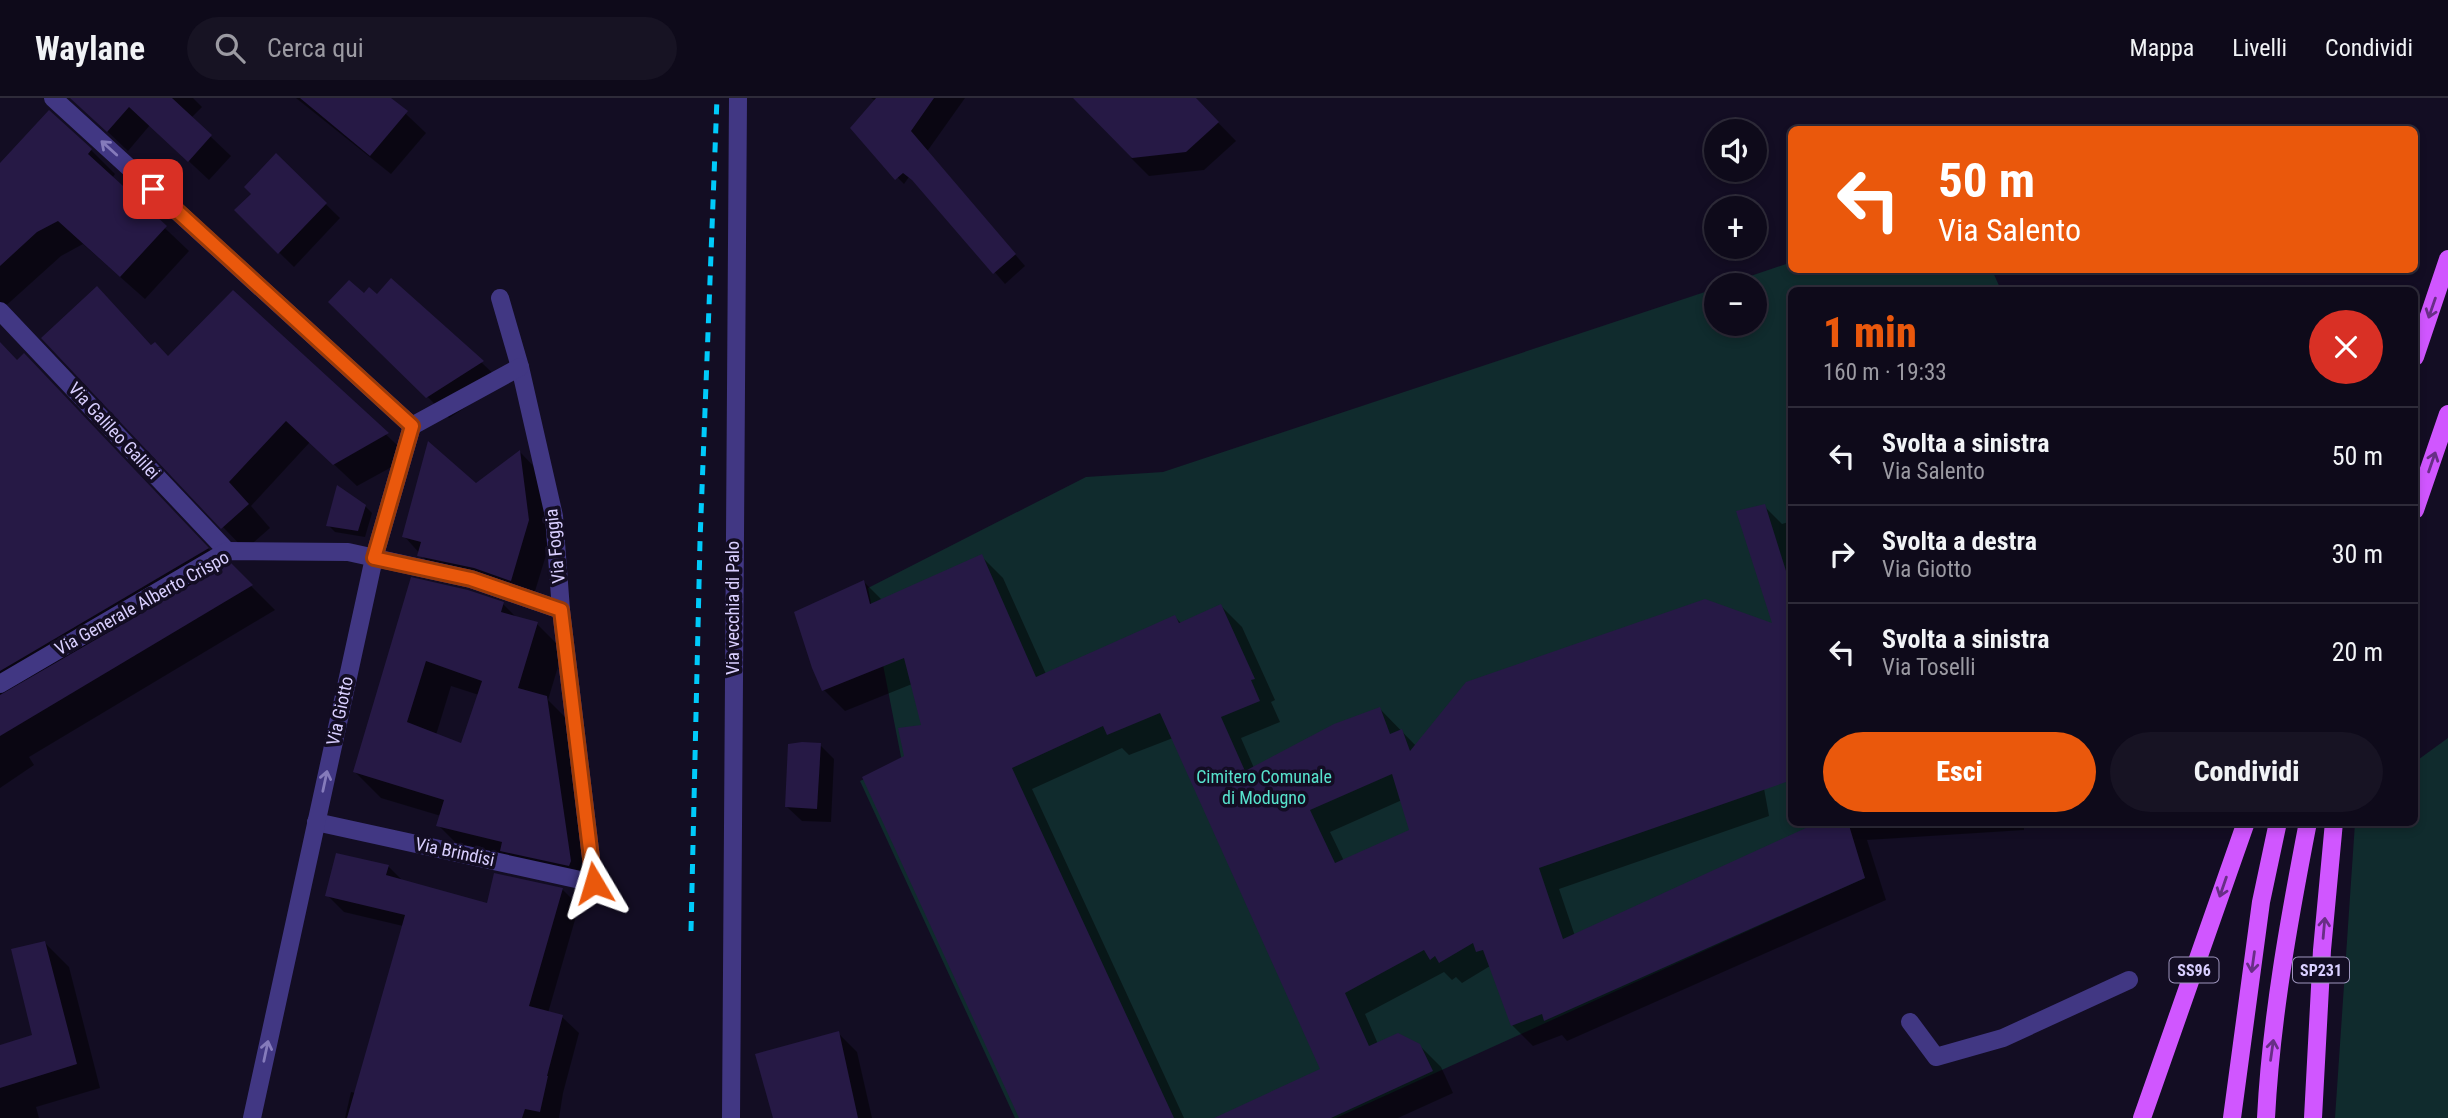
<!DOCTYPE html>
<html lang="it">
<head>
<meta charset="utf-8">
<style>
	body { margin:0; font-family:"Roboto Condensed",sans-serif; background:#171323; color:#f1f3f6; height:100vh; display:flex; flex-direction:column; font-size:26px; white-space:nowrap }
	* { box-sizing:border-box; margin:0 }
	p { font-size:23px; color:#9b9aa2 }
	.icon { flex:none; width:38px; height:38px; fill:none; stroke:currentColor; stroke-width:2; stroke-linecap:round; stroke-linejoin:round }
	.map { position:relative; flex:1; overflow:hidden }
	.panel { position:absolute; left:1788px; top:189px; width:630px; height:539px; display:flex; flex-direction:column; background:#0e0a1a; border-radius:10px; box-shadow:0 4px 10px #0003,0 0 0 2px #2e2b39 }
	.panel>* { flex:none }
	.hud { position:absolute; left:1788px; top:28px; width:630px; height:147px; border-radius:10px; box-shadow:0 4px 10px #0003,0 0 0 2px #2e2b39; background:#ea580c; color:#fff; overflow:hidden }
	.buttons { position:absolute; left:1704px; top:21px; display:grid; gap:14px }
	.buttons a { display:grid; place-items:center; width:63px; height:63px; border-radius:50%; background:#0e0a1a; box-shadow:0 4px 10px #0003,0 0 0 2px #2e2b39; font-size:35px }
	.pin { position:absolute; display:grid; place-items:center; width:60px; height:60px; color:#fff; margin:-30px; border-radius:14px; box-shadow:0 4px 10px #0006 }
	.me { position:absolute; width:77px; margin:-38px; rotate:353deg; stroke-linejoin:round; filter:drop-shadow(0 0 5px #0008) }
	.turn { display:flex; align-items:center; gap:24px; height:147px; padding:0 35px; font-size:32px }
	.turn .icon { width:91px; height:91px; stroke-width:2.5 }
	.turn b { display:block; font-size:49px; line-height:60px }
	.round { display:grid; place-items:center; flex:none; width:74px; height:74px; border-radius:37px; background:#171323 }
	.summary { display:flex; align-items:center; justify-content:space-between; height:119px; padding:0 35px }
	h1 { font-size:42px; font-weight:800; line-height:52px; color:#ea580c }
	.action { display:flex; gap:14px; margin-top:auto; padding:14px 35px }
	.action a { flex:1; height:80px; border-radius:42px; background:#ea580c; color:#fff; font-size:28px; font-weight:800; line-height:80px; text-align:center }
	.action a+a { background:#171323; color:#f1f3f6 }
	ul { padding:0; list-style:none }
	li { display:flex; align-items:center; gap:21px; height:98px; padding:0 35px; border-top:2px solid #2e2b39 }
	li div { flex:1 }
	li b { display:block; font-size:26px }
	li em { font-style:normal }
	header { display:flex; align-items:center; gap:42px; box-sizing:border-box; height:98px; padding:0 35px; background:#0e0a1a; border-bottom:2px solid #2e2b39 }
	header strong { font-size:33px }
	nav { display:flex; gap:38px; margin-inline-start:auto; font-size:24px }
	.search { width:490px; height:63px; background:#171323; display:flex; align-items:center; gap:18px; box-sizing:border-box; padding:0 24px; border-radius:38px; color:#9b9aa2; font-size:26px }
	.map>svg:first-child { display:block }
</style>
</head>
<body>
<header>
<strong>Waylane</strong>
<div class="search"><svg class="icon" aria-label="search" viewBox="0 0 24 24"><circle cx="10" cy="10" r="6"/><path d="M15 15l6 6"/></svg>Cerca qui</div>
<nav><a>Mappa</a><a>Livelli</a><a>Condividi</a></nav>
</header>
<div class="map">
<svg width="2448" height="1020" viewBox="0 0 2448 1020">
	<rect width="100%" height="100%" fill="#130d23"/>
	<g fill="#102b2d">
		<path d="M 1792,164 L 1792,172 L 1992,172 L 2001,192 L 1792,192 L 1792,724 L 1867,725 L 1848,727 L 1865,780 L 1336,1020 L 1015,1020 L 860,683 L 902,664 L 868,490 L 1086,379 L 1163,374 L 1717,190 L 1717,226 L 1755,226 L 1755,187 L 1724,187 Z"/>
		<path d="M 2448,640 L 2448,1020 L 2335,1020 L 2355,725 L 2415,724 L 2415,664 Z"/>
	</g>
	<g fill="#0007" fill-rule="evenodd">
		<path d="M 72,0 L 193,0 L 202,9 L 191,20 L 231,58 L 209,82 L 150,27 L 128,53 Z"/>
		<path d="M 296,0 L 389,0 L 426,35 L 391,76 Z"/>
		<path d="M 871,0 L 965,0 L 904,86 L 886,68 L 876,3 Z"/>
		<path d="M 1117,0 L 1194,0 L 1236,43 L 1204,72 L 1149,78 L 1131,60 L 1151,36 Z"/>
		<path d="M 91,52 L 115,76 L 112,80 L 189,153 L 145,201 L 83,146 L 61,158 L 0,213 L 0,68 Z"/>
		<path d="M 276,58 L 340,120 L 294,169 L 236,112 L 253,96 Z"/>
		<path d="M 945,74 L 1025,168 L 1005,186 L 915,82 Z"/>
		<path d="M 391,182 L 482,265 L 503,285 L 449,320 L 331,204 L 364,197 L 377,198 Z"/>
		<path d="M 97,190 L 152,248 L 169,260 L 233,194 L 410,359 L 357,388 L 310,344 L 251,408 L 270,430 L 245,452 L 223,429 Z"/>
		<path d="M 0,245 L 17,263 L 48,281 L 226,469 L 230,467 L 275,512 L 29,659 L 34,667 L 0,690 Z"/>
		<path d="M 520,354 L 540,375 L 550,444 L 532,503 L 440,478 L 404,438 Z"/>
		<path d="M 365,408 L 372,415 L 365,439 L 335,434 L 328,427 Z"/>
		<path d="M 1764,408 L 1782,426 L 1792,423 L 1792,675 L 1763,685 L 1769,718 L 1559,791 L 1575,838 L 1823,724 L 2024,724 L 2024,732 L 1867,742 L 1886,802 L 1567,943 L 1562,937 L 1533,948 L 1512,927 L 1490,868 L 1462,885 L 1456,879 L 1452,882 L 1444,874 L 1365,916 L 1378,946 L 1419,947 L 1441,969 L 1453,995 L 1398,1020 L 1219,1020 L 1322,972 L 1173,640 L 1129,657 L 1122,650 L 1032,691 L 1184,1020 L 1021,1020 L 906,659 L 923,628 L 912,586 L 845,613 L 824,592 L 864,484 L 882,502 L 982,459 L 1003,480 L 1046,576 L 1175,519 L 1182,526 L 1221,508 L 1242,529 L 1275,602 L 1271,604 L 1280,624 L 1241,640 L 1254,670 L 1380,611 L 1416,648 L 1774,528 ZM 1402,702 L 1411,733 L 1344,763 L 1330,734 Z"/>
		<path d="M 412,481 L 503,506 L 517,520 L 537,526 L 563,552 L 548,602 L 572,626 L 596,790 L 464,753 L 438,727 L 441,718 L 381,700 L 355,674 ZM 451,588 L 479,597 L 463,647 L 436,637 Z"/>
		<path d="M 820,647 L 834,661 L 831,724 L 802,723 L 787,709 Z"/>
		<path d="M 388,768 L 403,783 L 488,807 L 562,791 L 579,808 L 548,915 L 562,919 L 579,935 L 563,995 L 559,1020 L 345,1020 L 351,994 L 356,995 L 403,828 L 344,814 L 327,797 Z"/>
		<path d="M 45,845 L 69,869 L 100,990 L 36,1009 L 39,1020 L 0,1020 L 0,949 L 34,938 Z"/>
		<path d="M 838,935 L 857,954 L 872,1020 L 775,1020 Z"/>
	</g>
	<g fill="#261945" fill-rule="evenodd">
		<path d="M 70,0 L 172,0 L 212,37 L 188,64 L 129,9 L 107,34 Z"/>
		<path d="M 300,0 L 391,0 L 408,13 L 370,58 Z"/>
		<path d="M 876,0 L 934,0 L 911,33 L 1016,156 L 993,176 L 912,82 L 903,75 L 895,82 L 850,30 Z"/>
		<path d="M 1073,0 L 1196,0 L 1219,24 L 1186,54 L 1132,60 Z"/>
		<path d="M 49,12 L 92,51 L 88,56 L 167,128 L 120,179 L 58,123 L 37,134 L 0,168 L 0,65 Z"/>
		<path d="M 276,55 L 327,105 L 278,156 L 234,112 L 251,96 L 244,89 Z"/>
		<path d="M 391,180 L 484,263 L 426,300 L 328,204 L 349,182 L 364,195 L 369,189 L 377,196 Z"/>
		<path d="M 97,188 L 151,247 L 155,244 L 168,258 L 233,192 L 389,335 L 333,367 L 286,323 L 229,384 L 249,406 L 221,431 L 41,240 Z"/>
		<path d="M 0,244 L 17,262 L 24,255 L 209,450 L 0,573 Z"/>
		<path d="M 428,343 L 476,385 L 520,352 L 529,422 L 511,483 L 474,470 L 417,458 L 421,444 L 402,439 Z"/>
		<path d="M 337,387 L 366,407 L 358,433 L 326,428 Z"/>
		<path d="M 1765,406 L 1792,492 L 1792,682 L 1539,770 L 1563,841 L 1819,724 L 1848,724 L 1865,780 L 1544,923 L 1542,916 L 1511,928 L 1483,852 L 1476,854 L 1473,845 L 1439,865 L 1435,858 L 1430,862 L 1424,852 L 1345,895 L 1369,948 L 1398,935 L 1420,946 L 1433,973 L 1331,1020 L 1214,1020 L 1320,971 L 1160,615 L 1107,637 L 1103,628 L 1012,670 L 1174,1020 L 1019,1020 L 862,679 L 904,658 L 898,630 L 921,627 L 904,560 L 822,593 L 812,570 L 794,514 L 864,482 L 870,506 L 982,456 L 1036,579 L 1175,517 L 1179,525 L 1221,506 L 1255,581 L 1251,582 L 1260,603 L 1221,619 L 1245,673 L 1334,626 L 1380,609 L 1390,636 L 1402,631 L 1410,653 L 1466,584 L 1705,501 L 1772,525 L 1736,413 ZM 1392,676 L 1409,732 L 1335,765 L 1310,712 Z"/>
		<path d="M 230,464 L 253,487 L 0,638 L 0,597 Z"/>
		<path d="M 411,479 L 468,492 L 504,504 L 501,514 L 538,524 L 518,590 L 547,598 L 571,763 L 569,768 L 500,753 L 502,744 L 436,728 L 444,702 L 353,674 ZM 426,563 L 482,583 L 461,645 L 407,624 Z"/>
		<path d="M 802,644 L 821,645 L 817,711 L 785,709 L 788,646 Z"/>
		<path d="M 336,755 L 389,767 L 386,777 L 487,805 L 494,775 L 563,790 L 529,908 L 563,917 L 547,978 L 548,978 L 540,1014 L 525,1011 L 522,1020 L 347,1020 L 405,817 L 325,798 Z"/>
		<path d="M 45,843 L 77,966 L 0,990 L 0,947 L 32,937 L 11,851 Z"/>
		<path d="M 839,933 L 858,1020 L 773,1020 L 755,956 Z"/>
	</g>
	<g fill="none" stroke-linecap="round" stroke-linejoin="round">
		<path stroke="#413783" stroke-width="18" d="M 1910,924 L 1936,959 L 2003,940 L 2129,882"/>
		<g stroke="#413783" stroke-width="18">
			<path d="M 53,0 L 412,328"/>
			<path d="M 0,213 L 227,453"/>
			<path d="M 0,586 L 227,453 L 348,454 L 471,481 L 561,512"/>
			<path d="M 316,724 L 594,785 L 561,512 L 554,418 L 520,269 L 500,200"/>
			<path d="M 252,1020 L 374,460 L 412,328 L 520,269"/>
			<path d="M 731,1020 L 738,0"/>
		</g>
		<g stroke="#d056ff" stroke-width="18">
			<path d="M 2415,259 L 2448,161"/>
			<path d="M 2415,412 L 2448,316"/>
			<path d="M 2142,1020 L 2246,724"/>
			<path d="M 2232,1020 L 2261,804 L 2278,724"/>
			<path d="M 2266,1020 C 2271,921 2289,822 2308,724"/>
			<path d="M 2313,1020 L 2322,852 L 2334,724"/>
		</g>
		<path stroke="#00cafa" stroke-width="5" stroke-dasharray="10 9" stroke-linecap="butt" d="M 691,833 L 700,443 L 717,0"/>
	</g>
	<defs><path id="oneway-shaft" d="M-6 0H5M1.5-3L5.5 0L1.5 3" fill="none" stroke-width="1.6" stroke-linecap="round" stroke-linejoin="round" transform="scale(1.75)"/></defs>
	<g stroke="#857bbb">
		<use href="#oneway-shaft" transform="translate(109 50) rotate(-138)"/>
		<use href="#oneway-shaft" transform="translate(325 683) rotate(-78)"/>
		<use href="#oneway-shaft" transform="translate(266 953) rotate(-78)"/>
	</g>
	<g stroke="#682e86">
		<use href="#oneway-shaft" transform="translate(2432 210) rotate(109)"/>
		<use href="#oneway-shaft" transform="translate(2432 364) rotate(-71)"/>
		<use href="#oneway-shaft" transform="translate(2223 789) rotate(109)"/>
		<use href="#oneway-shaft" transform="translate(2324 830) rotate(-85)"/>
		<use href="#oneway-shaft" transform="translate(2253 864) rotate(98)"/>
		<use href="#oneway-shaft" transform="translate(2272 952) rotate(-82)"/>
	</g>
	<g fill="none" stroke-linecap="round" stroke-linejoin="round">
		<g stroke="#983908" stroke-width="18">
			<path id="route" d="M 153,91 L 412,328 L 374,460 L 471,481 L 561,512 L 594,785"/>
		</g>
		<use href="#route" stroke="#ea580c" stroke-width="12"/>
	</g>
	<g text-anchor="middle" stroke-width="7" stroke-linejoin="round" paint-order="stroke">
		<g fill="#130d23" stroke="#9e95bd" stroke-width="2">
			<rect x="2169.5" y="859.5" width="49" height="25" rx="5"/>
			<rect x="2293" y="859.5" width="56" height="25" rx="5"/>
		</g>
		<g font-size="16" font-weight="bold" fill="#d9cfff">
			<text x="2194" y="878">SS96</text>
			<text x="2321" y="878">SP231</text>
		</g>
		<g font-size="18" fill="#d9cfff" stroke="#130d23">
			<text transform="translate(114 333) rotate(47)" y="6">Via Galileo Galilei</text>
			<text transform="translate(555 448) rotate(-96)" y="6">Via Foggia</text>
			<text transform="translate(142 505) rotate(-29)" y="6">Via Generale Alberto Crispo</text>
			<text transform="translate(733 510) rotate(-90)" y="6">Via vecchia di Palo</text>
			<text transform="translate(340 613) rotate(-78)" y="6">Via Giotto</text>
			<text transform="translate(455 754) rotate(12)" y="6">Via Brindisi</text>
		</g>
		<g font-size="18" fill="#57e3cd" stroke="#130d23">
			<text x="1264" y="685">Cimitero Comunale<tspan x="1264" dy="21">di Modugno</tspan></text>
		</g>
	</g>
</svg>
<div class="buttons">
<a><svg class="icon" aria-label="sound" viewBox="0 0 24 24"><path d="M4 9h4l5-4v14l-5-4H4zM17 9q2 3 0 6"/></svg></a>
<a>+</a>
<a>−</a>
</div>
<div class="pin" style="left:153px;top:91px;background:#d93025"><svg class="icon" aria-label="arrive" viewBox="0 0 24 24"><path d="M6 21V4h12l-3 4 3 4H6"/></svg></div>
<svg class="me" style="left:594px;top:785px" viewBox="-20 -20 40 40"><path d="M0-17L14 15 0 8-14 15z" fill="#ea580c" stroke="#fff" stroke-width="4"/></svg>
<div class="hud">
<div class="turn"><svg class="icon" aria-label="left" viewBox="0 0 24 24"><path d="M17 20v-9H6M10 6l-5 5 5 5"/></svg><div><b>50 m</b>Via Salento</div></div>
</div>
<section class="panel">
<div class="summary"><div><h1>1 min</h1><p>160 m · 19:33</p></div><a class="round" style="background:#d93025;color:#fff"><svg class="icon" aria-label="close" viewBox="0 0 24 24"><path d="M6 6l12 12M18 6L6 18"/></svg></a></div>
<ul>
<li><svg class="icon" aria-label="left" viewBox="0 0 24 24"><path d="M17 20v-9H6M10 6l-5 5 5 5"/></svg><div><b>Svolta a sinistra</b><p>Via Salento</p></div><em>50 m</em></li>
<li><svg class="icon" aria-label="right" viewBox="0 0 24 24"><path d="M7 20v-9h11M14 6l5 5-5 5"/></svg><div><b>Svolta a destra</b><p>Via Giotto</p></div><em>30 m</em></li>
<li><svg class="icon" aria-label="left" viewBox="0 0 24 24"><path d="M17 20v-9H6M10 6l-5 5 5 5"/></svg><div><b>Svolta a sinistra</b><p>Via Toselli</p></div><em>20 m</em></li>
</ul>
<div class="action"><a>Esci</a><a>Condividi</a></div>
</section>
</div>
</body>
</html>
